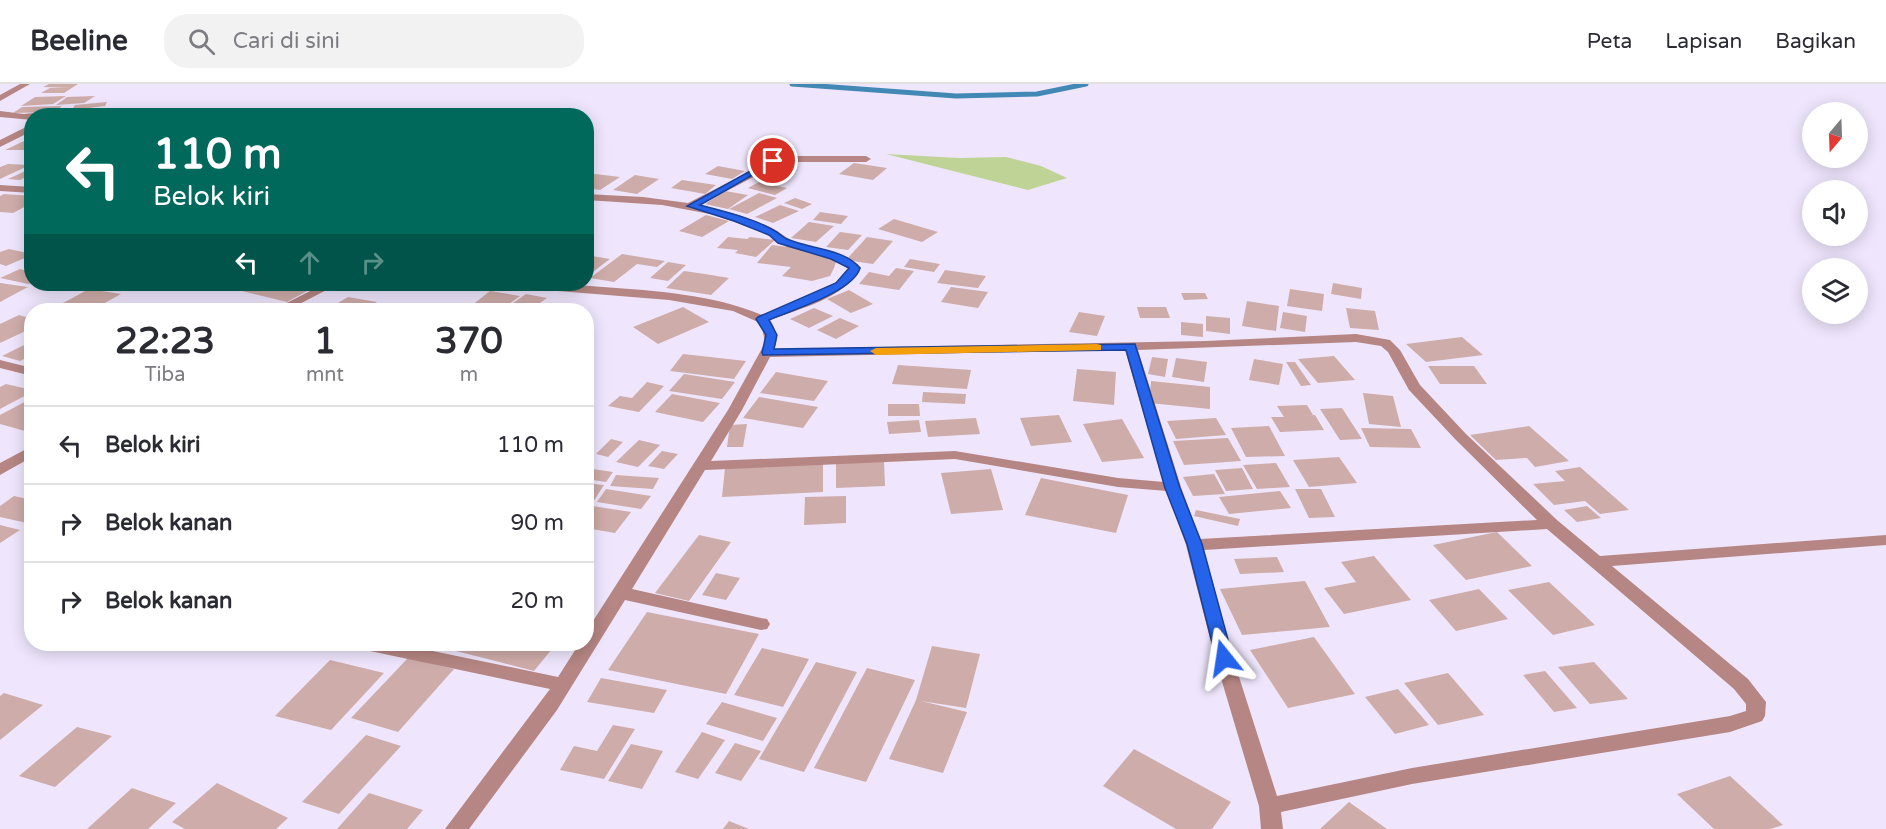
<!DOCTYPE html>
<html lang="id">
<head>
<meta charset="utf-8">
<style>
	body { margin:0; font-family:"Varela Round",sans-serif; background:#f2f2f3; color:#2b2b33; height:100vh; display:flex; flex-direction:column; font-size:22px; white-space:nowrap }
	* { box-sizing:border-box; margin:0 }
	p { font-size:20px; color:#7c7c81 }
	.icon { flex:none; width:33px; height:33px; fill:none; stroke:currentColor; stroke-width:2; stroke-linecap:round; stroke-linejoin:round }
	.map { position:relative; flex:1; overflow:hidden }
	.side { position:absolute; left:24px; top:219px; width:570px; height:348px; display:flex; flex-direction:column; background:#fff; border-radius:24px; box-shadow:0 3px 15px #0003 }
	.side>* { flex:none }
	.guide { position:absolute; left:24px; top:24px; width:570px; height:183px; border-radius:24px; box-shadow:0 3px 15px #0003; background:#00695c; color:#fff; overflow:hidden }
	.needle { width:39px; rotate:199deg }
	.fabs { position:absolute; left:1802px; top:18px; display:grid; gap:12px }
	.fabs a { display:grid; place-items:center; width:66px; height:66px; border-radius:50%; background:#fff; box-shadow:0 3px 15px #0003; font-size:30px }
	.pin { position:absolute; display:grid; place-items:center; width:51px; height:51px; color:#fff; margin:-26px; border:3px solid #fff; border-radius:50%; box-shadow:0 2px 6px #0007 }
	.me { position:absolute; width:66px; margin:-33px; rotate:345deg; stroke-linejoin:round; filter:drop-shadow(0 0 4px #0008) }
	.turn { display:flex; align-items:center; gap:21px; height:126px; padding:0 30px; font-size:27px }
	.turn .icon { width:78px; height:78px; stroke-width:2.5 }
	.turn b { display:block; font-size:42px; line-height:51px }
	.lanes { display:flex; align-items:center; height:57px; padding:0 30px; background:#0003; justify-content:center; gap:30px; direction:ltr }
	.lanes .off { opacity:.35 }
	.eta { display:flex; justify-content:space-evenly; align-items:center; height:102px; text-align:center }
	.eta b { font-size:36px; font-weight:800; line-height:42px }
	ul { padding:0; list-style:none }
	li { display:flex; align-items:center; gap:18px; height:78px; padding:0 30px; border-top:2px solid #e1e1e2 }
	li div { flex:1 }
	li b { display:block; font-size:22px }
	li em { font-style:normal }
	header { display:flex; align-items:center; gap:36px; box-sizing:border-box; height:84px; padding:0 30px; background:#fff; border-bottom:2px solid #e1e1e2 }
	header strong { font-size:28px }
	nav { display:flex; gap:33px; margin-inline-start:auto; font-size:21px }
	.search { width:420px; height:54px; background:#f2f2f3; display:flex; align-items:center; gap:15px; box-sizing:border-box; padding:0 21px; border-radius:24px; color:#7c7c81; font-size:22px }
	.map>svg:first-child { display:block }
</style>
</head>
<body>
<header>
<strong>Beeline</strong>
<div class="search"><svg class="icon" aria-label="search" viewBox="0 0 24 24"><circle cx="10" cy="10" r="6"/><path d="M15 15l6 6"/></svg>Cari di sini</div>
<nav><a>Peta</a><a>Lapisan</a><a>Bagikan</a></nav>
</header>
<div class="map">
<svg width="1886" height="745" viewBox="0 0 1886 745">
	<rect width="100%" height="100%" fill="#efe6fd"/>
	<path fill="#bfd396" d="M 886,70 L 959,74 L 1006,73 L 1041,82 L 1067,94 L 1028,106 Z"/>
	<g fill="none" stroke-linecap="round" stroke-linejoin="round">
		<path stroke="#4188b5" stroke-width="5" d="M 792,0 L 956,12 L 1037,10 L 1086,0"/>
	</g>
	<g fill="#ceaca9">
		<path d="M 49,0 L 78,0 L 64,9 L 41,9 L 50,4 L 69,4 L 43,3 Z"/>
		<path d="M 66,12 L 53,20 L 21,22 L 35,13 Z"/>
		<path d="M 95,12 L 84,19 L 56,21 L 67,13 Z"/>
		<path d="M 107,18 L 105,22 L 72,26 L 75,21 Z"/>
		<path d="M 62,22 L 54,28 L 13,29 L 22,23 Z"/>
		<path d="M 24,57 L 32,58 L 32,66 L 5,66 Z"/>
		<path d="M 854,79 L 887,84 L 873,96 L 839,90 Z"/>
		<path d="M 8,80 L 30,81 L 0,95 L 0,83 Z"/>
		<path d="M 718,82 L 745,87 L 732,95 L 705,90 Z"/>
		<path d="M 32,84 L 32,90 L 20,96 L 8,95 Z"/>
		<path d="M 595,90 L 620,93 L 600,106 L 586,104 L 586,95 Z"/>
		<path d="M 635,91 L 659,95 L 637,110 L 613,106 Z"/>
		<path d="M 682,96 L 716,101 L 705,110 L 671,104 Z"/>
		<path d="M 759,98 L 787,104 L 775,111 L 748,104 Z"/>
		<path d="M 725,107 L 748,111 L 728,125 L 705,120 Z"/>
		<path d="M 759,109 L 777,114 L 747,130 L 729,125 Z"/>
		<path d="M 4,110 L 32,112 L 32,119 L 13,129 L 0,128 L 0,112 Z"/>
		<path d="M 795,114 L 812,120 L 802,125 L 784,119 Z"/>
		<path d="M 780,121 L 799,127 L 773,139 L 755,133 Z"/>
		<path d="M 820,128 L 848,132 L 841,140 L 813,136 Z"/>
		<path d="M 706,131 L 729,137 L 702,153 L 679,147 Z"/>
		<path d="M 894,135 L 938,148 L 922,158 L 878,145 Z"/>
		<path d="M 809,138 L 834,142 L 816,158 L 791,154 Z"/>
		<path d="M 840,148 L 862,151 L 848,166 L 826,163 Z"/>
		<path d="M 728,153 L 747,155 L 750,153 L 775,156 L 756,173 L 735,169 L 738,166 L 717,164 Z"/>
		<path d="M 867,153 L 893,157 L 873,180 L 846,176 Z"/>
		<path d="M 772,161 L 811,166 L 837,175 L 834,184 L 830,192 L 812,197 L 782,192 L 791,183 L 757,179 Z"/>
		<path d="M 9,165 L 32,170 L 32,171 L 6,182 L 0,180 L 0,168 Z"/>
		<path d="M 622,170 L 665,177 L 657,183 L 637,180 L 614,198 L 590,194 Z"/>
		<path d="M 586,171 L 610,175 L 586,193 Z"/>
		<path d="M 910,175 L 940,180 L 934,188 L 904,183 Z"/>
		<path d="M 668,178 L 686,181 L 668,197 L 650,194 Z"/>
		<path d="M 896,184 L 914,187 L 899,206 L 859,200 L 869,188 L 889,192 Z"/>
		<path d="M 20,185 L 32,188 L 32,199 L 28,200 L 0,194 Z"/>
		<path d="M 945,186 L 986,192 L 978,204 L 937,199 Z"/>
		<path d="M 684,187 L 705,190 L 729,194 L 711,211 L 666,204 Z"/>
		<path d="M 0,199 L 28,203 L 0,218 Z"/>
		<path d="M 1333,199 L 1362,204 L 1361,215 L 1331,210 Z"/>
		<path d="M 252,200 L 305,200 L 316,202 L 287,218 L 238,206 Z"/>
		<path d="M 951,203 L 988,208 L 978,224 L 941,218 Z"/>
		<path d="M 89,205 L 121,210 L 92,226 L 50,226 Z"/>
		<path d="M 1290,205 L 1324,210 L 1322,227 L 1287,222 Z"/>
		<path d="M 849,206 L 873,220 L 851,229 L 827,215 Z"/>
		<path d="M 490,207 L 520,212 L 501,226 L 471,222 Z"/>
		<path d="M 1181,209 L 1205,209 L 1208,215 L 1184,216 Z"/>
		<path d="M 526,210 L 547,214 L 530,226 L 503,226 Z"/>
		<path d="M 348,213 L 377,218 L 364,226 L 326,226 Z"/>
		<path d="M 1247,217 L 1279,222 L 1276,247 L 1242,242 Z"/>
		<path d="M 683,223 L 709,238 L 658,260 L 633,243 Z"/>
		<path d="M 1137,223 L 1166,223 L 1170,234 L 1140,234 Z"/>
		<path d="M 814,224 L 833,232 L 809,244 L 790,235 Z"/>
		<path d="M 1346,224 L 1375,227 L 1379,246 L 1350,244 Z"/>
		<path d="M 1079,228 L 1105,232 L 1097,252 L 1069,248 Z"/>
		<path d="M 1283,228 L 1307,232 L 1305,248 L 1280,244 Z"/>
		<path d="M 19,231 L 32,235 L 32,244 L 0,259 L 0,240 Z"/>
		<path d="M 1206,232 L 1230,234 L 1230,250 L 1206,247 Z"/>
		<path d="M 840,234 L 859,242 L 836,255 L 817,246 Z"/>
		<path d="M 1181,238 L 1203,240 L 1203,253 L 1181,251 Z"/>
		<path d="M 1462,253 L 1483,271 L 1426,278 L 1406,260 Z"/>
		<path d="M 32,257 L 32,271 L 20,277 L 2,272 Z"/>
		<path d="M 683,270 L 746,277 L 734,295 L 670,287 Z"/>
		<path d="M 1334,272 L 1355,296 L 1318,299 L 1298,275 Z"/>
		<path d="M 1152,273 L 1168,275 L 1165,293 L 1148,290 Z"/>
		<path d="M 1176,274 L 1207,278 L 1204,298 L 1172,293 Z"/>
		<path d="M 1254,275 L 1283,280 L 1279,301 L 1249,296 Z"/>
		<path d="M 1286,278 L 1295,278 L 1311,301 L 1301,302 Z"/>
		<path d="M 898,281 L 971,286 L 967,305 L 892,300 Z"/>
		<path d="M 1428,282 L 1474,282 L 1487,300 L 1440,300 Z"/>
		<path d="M 1077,285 L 1116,288 L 1114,321 L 1073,317 Z"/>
		<path d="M 776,288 L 828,297 L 814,317 L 760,309 Z"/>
		<path d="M 684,290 L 735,298 L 722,315 L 669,307 Z"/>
		<path d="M 1151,297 L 1210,303 L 1210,325 L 1149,319 Z"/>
		<path d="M 647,298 L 664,302 L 639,328 L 608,322 L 620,312 L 632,314 Z"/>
		<path d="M 6,300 L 32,306 L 32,308 L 0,325 L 0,303 Z"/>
		<path d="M 923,308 L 966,310 L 965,320 L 922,318 Z"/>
		<path d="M 1363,309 L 1393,312 L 1401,343 L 1369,340 Z"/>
		<path d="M 672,310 L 720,319 L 703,338 L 655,328 Z"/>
		<path d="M 759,313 L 818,323 L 803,344 L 743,334 Z"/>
		<path d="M 32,314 L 32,349 L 0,340 L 0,331 Z"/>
		<path d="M 888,320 L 919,320 L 920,332 L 888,332 Z"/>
		<path d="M 1307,321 L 1313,331 L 1298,332 L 1315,331 L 1324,346 L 1280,348 L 1271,333 L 1284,333 L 1277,322 Z"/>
		<path d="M 1342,324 L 1362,355 L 1340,356 L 1320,325 Z"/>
		<path d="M 1059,331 L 1072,358 L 1031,362 L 1020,334 Z"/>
		<path d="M 976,334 L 980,350 L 928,353 L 925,337 Z"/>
		<path d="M 1216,334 L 1226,351 L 1176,355 L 1167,337 Z"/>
		<path d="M 1122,335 L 1144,374 L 1102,378 L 1083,340 Z"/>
		<path d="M 919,336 L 921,348 L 889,350 L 887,338 Z"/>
		<path d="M 747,340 L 743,363 L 727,363 L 730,341 Z"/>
		<path d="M 1269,342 L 1285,372 L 1246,373 L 1231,344 Z"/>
		<path d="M 1529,342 L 1569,377 L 1535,383 L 1527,374 L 1496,376 L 1470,351 Z"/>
		<path d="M 1361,344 L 1411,345 L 1421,364 L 1370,363 Z"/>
		<path d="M 1228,354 L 1241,377 L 1184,381 L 1173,357 Z"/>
		<path d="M 611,355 L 623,358 L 608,373 L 596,370 Z"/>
		<path d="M 639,356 L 660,361 L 638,383 L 616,378 Z"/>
		<path d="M 662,367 L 678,370 L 664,385 L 648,382 Z"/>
		<path d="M 1339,373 L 1357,399 L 1309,403 L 1293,376 Z"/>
		<path d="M 884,376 L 885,402 L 836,404 L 836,378 Z"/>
		<path d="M 823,379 L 823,408 L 722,413 L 725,384 Z"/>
		<path d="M 1276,379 L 1290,403 L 1257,405 L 1243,381 Z"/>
		<path d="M 1580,383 L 1629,426 L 1600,430 L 1585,417 L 1554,421 L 1533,400 L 1565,397 L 1555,387 Z"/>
		<path d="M 586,384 L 613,388 L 606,398 L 586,395 Z"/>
		<path d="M 1242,384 L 1253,405 L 1226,407 L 1215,386 Z"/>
		<path d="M 991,385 L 1003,426 L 951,430 L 941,389 Z"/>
		<path d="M 1214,390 L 1225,410 L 1193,412 L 1183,393 Z"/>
		<path d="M 616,391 L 659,394 L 653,405 L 610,402 Z"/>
		<path d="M 1041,394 L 1128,411 L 1116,449 L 1025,431 Z"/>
		<path d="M 586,399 L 604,401 L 593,418 L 586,417 Z"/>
		<path d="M 606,405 L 651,412 L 641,425 L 597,418 Z"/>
		<path d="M 1295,405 L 1321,405 L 1335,433 L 1309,434 Z"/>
		<path d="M 1280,407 L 1291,424 L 1229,430 L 1219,413 Z"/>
		<path d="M 14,412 L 32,416 L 32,436 L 27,439 L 0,433 L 0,422 Z"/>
		<path d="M 846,412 L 846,439 L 804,441 L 805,413 Z"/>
		<path d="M 586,421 L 631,428 L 615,449 L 586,444 Z"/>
		<path d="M 1587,422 L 1601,434 L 1577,438 L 1564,426 Z"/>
		<path d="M 1196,426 L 1240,435 L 1238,442 L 1194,432 Z"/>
		<path d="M 0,441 L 20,446 L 0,459 Z"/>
		<path d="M 1497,448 L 1532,482 L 1466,496 L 1433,461 Z"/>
		<path d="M 699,451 L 731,458 L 689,517 L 655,509 Z"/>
		<path d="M 1374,472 L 1411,516 L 1344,530 L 1324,504 L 1356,498 L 1341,478 Z"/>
		<path d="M 1277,473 L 1284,488 L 1240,490 L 1234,475 Z"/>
		<path d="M 716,489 L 740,494 L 726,516 L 702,511 Z"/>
		<path d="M 1305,497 L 1330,543 L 1242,551 L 1220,505 Z"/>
		<path d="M 1549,498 L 1595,541 L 1553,551 L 1508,506 Z"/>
		<path d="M 1479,505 L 1508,535 L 1456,547 L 1429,516 Z"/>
		<path d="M 647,528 L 759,550 L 726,610 L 608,586 Z"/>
		<path d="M 1314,553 L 1355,610 L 1288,624 L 1250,566 Z"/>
		<path d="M 463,560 L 556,560 L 534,587 L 456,567 Z"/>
		<path d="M 932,562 L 980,570 L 966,624 L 921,617 L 967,628 L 943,689 L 889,675 L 916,616 Z"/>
		<path d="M 762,564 L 809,575 L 783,623 L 734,611 Z"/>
		<path d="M 408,574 L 454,585 L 398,648 L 351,634 Z"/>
		<path d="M 330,576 L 384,589 L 331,646 L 275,632 Z"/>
		<path d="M 816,578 L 857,588 L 804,688 L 759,675 Z"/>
		<path d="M 1594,578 L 1628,615 L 1590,620 L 1558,583 Z"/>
		<path d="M 867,584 L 915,596 L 866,698 L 814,684 Z"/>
		<path d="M 1545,587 L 1577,624 L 1554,628 L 1523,591 Z"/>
		<path d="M 1448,589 L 1484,631 L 1438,641 L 1404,599 Z"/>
		<path d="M 601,594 L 667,606 L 654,629 L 587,618 Z"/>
		<path d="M 1398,605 L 1429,641 L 1395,650 L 1365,613 Z"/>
		<path d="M 4,609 L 43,621 L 0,656 L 0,612 Z"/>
		<path d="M 722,618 L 777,634 L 763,657 L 706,640 Z"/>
		<path d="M 613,641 L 635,645 L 604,695 L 560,686 L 574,662 L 597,667 Z"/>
		<path d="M 77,643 L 112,652 L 55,703 L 19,692 Z"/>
		<path d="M 702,648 L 725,656 L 698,695 L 675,688 Z"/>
		<path d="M 366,651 L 401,662 L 339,730 L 302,718 Z"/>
		<path d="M 735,659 L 761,667 L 741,697 L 715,689 Z"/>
		<path d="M 631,660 L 663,667 L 642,705 L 608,697 Z"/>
		<path d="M 1134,665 L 1231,718 L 1212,745 L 1176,745 L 1103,702 Z"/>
		<path d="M 1730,692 L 1783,741 L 1770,745 L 1714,745 L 1677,710 Z"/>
		<path d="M 217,699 L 288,734 L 276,745 L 185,745 L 172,738 Z"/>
		<path d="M 132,704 L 176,719 L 148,745 L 87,745 Z"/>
		<path d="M 369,709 L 423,726 L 407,745 L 337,745 Z"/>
		<path d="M 1349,718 L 1387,745 L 1320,745 Z"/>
		<path d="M 729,737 L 749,745 L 723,745 Z"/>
	</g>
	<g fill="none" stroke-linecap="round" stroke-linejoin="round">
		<g fill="#b58683" fill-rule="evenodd">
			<path d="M 20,0 L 30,0 L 0,17 L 0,11 Z"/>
			<path d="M 71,25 L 75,28 L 74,30 L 32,32 L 32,36 L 0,33 L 0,27 L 24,30 Z"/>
			<path d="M 32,40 L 32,47 L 0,63 L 0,56 Z"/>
			<path d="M 780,72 L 866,72 L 871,75 L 866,78 L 782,78 L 700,121 C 725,127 749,133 772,144 C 780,148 787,155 796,159 C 818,167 844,165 861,184 C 843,215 801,224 770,236 C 776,244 779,256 774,265 L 1206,257 L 1356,250 L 1390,256 L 1400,266 L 1420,301 L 1466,350 L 1557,436 L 1600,472 L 1886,451 L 1886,461 L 1612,482 L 1748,595 L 1766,618 L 1765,632 L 1762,637 L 1730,648 L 1412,700 L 1281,728 L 1283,745 L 1261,745 L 1259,722 L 1215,574 L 1186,461 L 1167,407 L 1118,403 L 955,375 L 705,386 L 632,505 L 761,534 L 767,535 L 770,540 L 767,545 L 761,546 L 625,516 L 557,626 L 469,745 L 445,745 L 550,605 L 370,567 L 363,565 L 361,560 L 399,560 L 558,593 L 579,560 L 586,560 L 586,548 L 728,326 L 765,259 L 762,243 L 758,238 L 733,227 L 669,216 L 521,204 L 515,200 C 543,197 574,201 603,203 C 656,207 712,210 762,231 C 787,221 834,208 849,185 L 830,174 L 787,163 L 763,148 L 715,131 L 662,121 L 586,116 L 586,110 L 643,113 L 688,119 ZM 1356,258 L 1381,262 L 1388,268 L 1409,306 L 1456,356 L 1537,436 L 1200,455 L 1181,403 L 1138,266 ZM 1125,266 L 1164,398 L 1118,394 L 955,367 L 711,377 L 742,326 L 770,273 ZM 1547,445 L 1734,605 L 1746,620 L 1746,627 L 1730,632 L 1412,684 L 1277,712 L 1233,574 L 1204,466 Z"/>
			<path d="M 0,101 L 32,103 L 32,109 L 0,107 Z"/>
			<path d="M 324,200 L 338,200 L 288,226 L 273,226 Z"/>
			<path d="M 0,276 L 32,284 L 32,292 L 0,284 Z"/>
			<path d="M 32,362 L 32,373 L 0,391 L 0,379 Z"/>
		</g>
	</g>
	<path fill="#2563eb" stroke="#184099" stroke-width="1.5" d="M 770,76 L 777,77 L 700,121 C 725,128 753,134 775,147 C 779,149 782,153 787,155 C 809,165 843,164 860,184 C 853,208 792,226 769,236 L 777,251 L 774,265 L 1135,260 L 1180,404 L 1202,460 L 1233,574 L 1230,578 L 1224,580 L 1218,578 L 1216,574 L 1187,460 L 1165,404 L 1126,266 L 763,271 L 762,269 L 766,251 L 756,235 L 758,233 L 836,199 L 849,184 L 831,175 L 778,159 L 769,151 L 734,137 L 687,122 Z"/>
	<path fill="#f59e0b" d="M 1097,260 L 1101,261 L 1101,266 L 876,271 L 870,267 L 876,264 Z"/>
</svg>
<div class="fabs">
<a><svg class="needle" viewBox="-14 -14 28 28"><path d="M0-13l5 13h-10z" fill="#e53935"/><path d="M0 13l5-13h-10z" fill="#7c7c81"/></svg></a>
<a><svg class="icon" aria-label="sound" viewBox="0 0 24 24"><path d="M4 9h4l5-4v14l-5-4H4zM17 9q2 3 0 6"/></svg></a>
<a><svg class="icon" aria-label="layers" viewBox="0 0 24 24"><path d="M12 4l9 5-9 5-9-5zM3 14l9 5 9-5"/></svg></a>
</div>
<div class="pin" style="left:773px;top:77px;background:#d93025"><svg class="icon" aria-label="arrive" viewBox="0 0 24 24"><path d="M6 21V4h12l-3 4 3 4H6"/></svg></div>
<svg class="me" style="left:1224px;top:574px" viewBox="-20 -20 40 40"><path d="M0-17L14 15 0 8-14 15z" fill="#2563eb" stroke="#fff" stroke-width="4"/></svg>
<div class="guide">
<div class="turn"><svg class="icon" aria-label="left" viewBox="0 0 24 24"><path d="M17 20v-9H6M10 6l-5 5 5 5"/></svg><div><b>110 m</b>Belok kiri</div></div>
<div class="lanes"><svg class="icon" aria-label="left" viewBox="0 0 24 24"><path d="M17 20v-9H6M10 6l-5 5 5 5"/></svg><svg class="icon off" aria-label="ahead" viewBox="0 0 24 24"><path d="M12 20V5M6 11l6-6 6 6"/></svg><svg class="icon off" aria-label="right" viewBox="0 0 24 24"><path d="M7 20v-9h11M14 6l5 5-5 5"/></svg></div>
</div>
<section class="side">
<div class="eta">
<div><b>22:23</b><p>Tiba</p></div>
<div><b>1</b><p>mnt</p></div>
<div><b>370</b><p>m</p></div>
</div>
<ul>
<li><svg class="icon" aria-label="left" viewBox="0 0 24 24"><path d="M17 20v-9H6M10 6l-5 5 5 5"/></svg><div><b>Belok kiri</b></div><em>110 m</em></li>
<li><svg class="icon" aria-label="right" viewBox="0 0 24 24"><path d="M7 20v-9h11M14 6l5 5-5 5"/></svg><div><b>Belok kanan</b></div><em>90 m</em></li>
<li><svg class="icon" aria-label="right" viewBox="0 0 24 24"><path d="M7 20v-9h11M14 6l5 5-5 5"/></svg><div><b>Belok kanan</b></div><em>20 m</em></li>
</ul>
</section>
</div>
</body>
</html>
